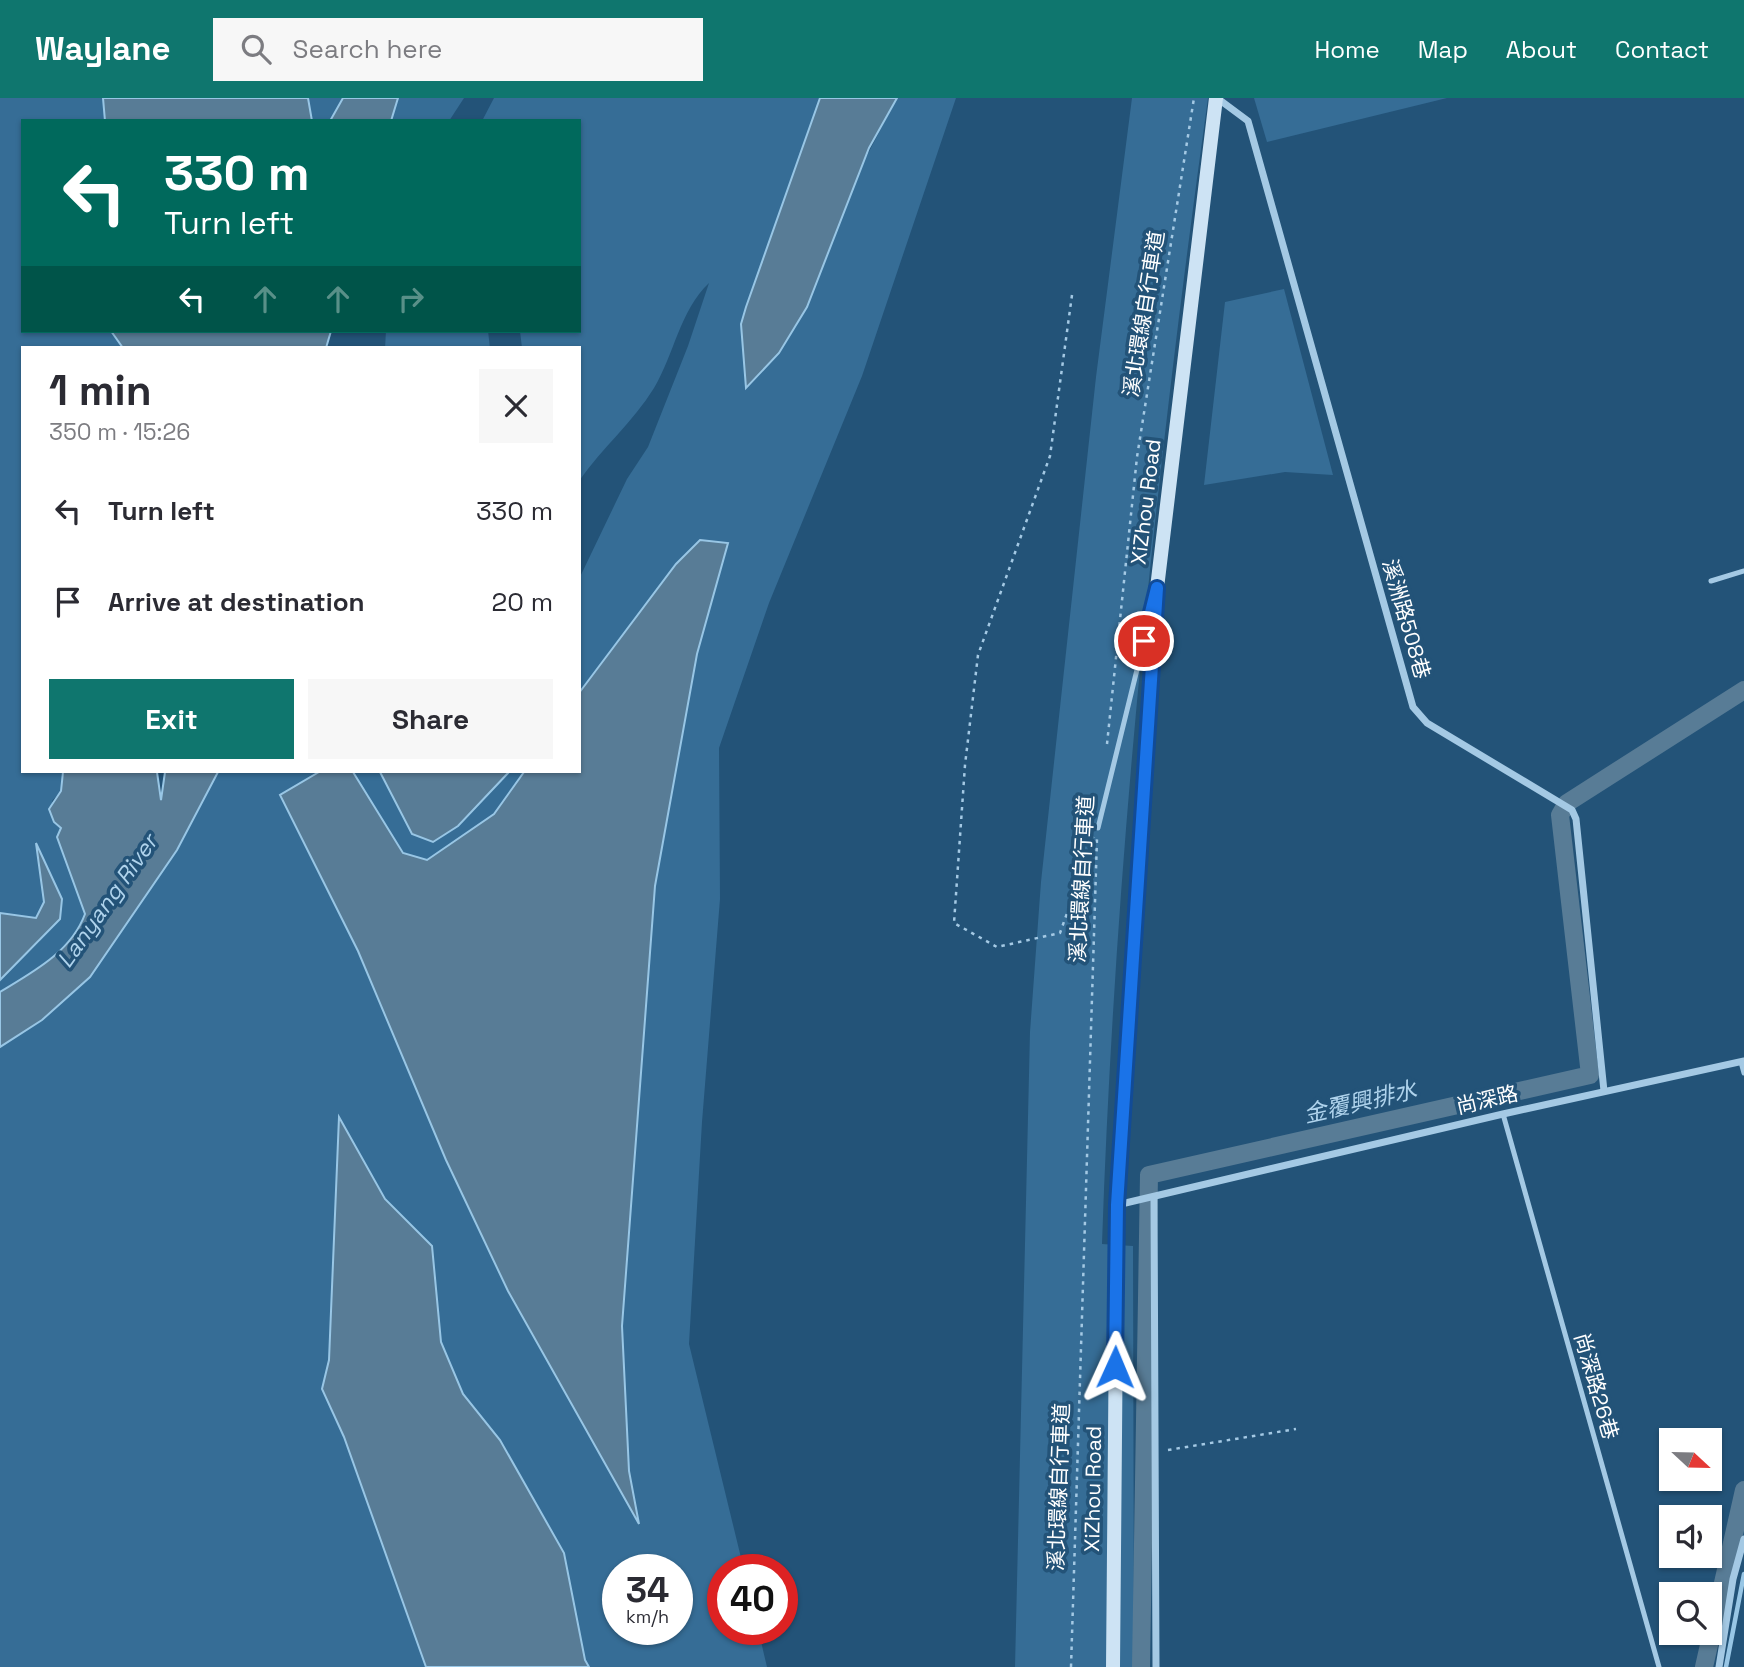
<!DOCTYPE html>
<html lang="en">
<head>
<meta charset="utf-8">
<style>
	body { margin:0; font-family:"Space Grotesk","Noto Sans TC",sans-serif; background:#f7f7f7; color:#2b2b33; height:100vh; display:flex; flex-direction:column; font-size:26px; white-space:nowrap }
	* { box-sizing:border-box; margin:0 }
	p { font-size:23px; color:#7c7c81 }
	.icon { flex:none; width:38px; height:38px; fill:none; stroke:currentColor; stroke-width:2; stroke-linecap:round; stroke-linejoin:round }
	.map { position:relative; flex:1; overflow:hidden }
	.details { position:absolute; left:21px; top:248px; width:560px; height:427px; display:flex; flex-direction:column; background:#fff; border-radius:0px; box-shadow:0 2px 5px #0004 }
	.details>* { flex:none }
	.banner { position:absolute; left:21px; top:21px; width:560px; height:214px; border-radius:0px; box-shadow:0 2px 5px #0004; background:#00695c; color:#fff; overflow:hidden }
	.needle { width:46px; rotate:112deg }
	.fabs { position:absolute; left:1659px; top:1330px; display:grid; gap:14px }
	.fabs a { display:grid; place-items:center; width:63px; height:63px; border-radius:0px; background:#fff; box-shadow:0 2px 5px #0004; font-size:35px }
	.speed { position:absolute; left:602px; top:1456px; display:flex; gap:14px; font-size:35px; font-weight:700; text-align:center }
	.speed>* { display:grid; place-content:center; width:91px; height:91px; border-radius:50%; background:#fff; box-shadow:0 2px 5px #0004; line-height:1 }
	.speed small { font-size:18px; font-weight:400 }
	.speed .limit { border:10px solid #d22; background:#fff; color:#111 }
	.pin { position:absolute; display:grid; place-items:center; width:60px; height:60px; color:#fff; margin:-30px; border:4px solid #fff; border-radius:50%; box-shadow:0 2px 7px #0007 }
	.me { position:absolute; width:77px; margin:-38px; rotate:1deg; stroke-linejoin:round; filter:drop-shadow(0 0 5px #0008) }
	.turn { display:flex; align-items:center; gap:24px; height:147px; padding:0 28px; font-size:32px }
	.turn .icon { width:91px; height:91px; stroke-width:2.5 }
	.turn b { display:block; font-size:49px; line-height:60px }
	.lanes { display:flex; align-items:center; height:66px; padding:0 28px; background:#0003; justify-content:center; gap:35px; direction:ltr }
	.lanes .off { opacity:.35 }
	.round { display:grid; place-items:center; flex:none; width:74px; height:74px; border-radius:0px; background:#f7f7f7 }
	.headline { display:flex; align-items:center; justify-content:space-between; height:119px; padding:0 28px }
	h1 { font-size:42px; font-weight:700; line-height:52px }
	.cta { display:flex; gap:14px; margin-top:auto; padding:14px 28px }
	.cta a { flex:1; height:80px; border-radius:0px; background:#0f766e; color:#fff; font-size:28px; font-weight:700; line-height:80px; text-align:center }
	.cta a+a { background:#f7f7f7; color:#2b2b33 }
	ul { padding:0; list-style:none }
	li { display:flex; align-items:center; gap:21px; height:91px; padding:0 28px }
	li div { flex:1 }
	li b { display:block; font-size:26px }
	li em { font-style:normal }
	header { display:flex; align-items:center; gap:42px; box-sizing:border-box; height:98px; padding:0 35px; background:#0f766e; color:#fff }
	header strong { font-size:33px }
	nav { display:flex; gap:38px; margin-inline-start:auto; font-size:24px }
	.search { width:490px; height:63px; background:#f7f7f7; display:flex; align-items:center; gap:18px; box-sizing:border-box; padding:0 24px; border-radius:0px; color:#7c7c81; font-size:26px }
	.map>svg:first-child { display:block }
</style>
</head>
<body>
<header>
<strong>Waylane</strong>
<div class="search"><svg class="icon" aria-label="search" viewBox="0 0 24 24"><circle cx="10" cy="10" r="6"/><path d="M15 15l6 6"/></svg>Search here</div>
<nav><a>Home</a><a>Map</a><a>About</a><a>Contact</a></nav>
</header>
<div class="map">
<svg width="1744" height="1569" viewBox="0 0 1744 1569">
	<rect width="100%" height="100%" fill="#235378"/>
	<g fill="#366d96" fill-rule="evenodd">
		<path d="M 0,0 L 103,0 L 105,23 L 23,23 L 23,233 L 111,233 L 123,250 L 23,250 L 23,674 L 63,674 L 61,693 L 52,703 L 62,730 L 57,739 L 85,816 C 71,854 33,874 0,894 L 0,882 L 40,843 L 0,855 Z"/>
		<path d="M 308,0 L 343,0 L 330,23 L 312,23 Z"/>
		<path d="M 388,0 L 464,0 L 449,23 L 384,23 Z"/>
		<path d="M 494,0 L 820,0 L 741,226 L 746,289 L 897,0 L 956,0 L 862,278 L 769,505 L 719,650 L 720,801 L 702,1024 L 689,1246 L 744,1472 L 723,1472 L 723,1531 L 758,1531 L 767,1569 L 0,1569 L 0,930 L 132,785 L 218,674 L 579,674 L 579,481 L 627,381 L 648,349 L 688,248 L 709,185 C 680,212 674,257 654,290 C 633,324 602,350 579,383 L 579,250 L 522,250 L 520,233 L 579,233 L 579,23 L 482,23 ZM 618,1472 L 677,1472 L 677,1531 L 618,1531 Z"/>
		<path d="M 1132,0 L 1208,0 C 1155,380 1115,762 1102,1146 L 1133,1148 L 1134,1569 L 1015,1569 L 1030,934 L 1041,784 L 1096,279 Z"/>
		<path d="M 1254,0 L 1447,0 L 1267,44 Z"/>
		<path d="M 1284,191 L 1333,377 L 1285,374 L 1204,387 L 1225,204 Z"/>
		<path d="M 386,233 L 488,233 L 490,250 L 385,250 Z"/>
	</g>
	<g fill="#587c96" stroke="#98c6e5" stroke-width="2">
		<path d="M 103,0 L 308,0 L 312,23 L 105,23 Z"/>
		<path d="M 343,0 L 398,0 L 391,23 L 330,23 Z"/>
		<path d="M 820,0 L 897,0 L 869,50 L 807,209 L 779,255 L 746,290 L 741,226 L 746,209 Z"/>
		<path d="M 111,233 L 331,233 L 326,250 L 123,250 Z"/>
		<path d="M 700,442 L 728,445 L 697,556 L 655,788 L 622,1228 L 629,1373 L 639,1426 L 508,1193 L 446,1062 L 358,853 L 280,697 L 319,674 L 353,674 L 403,755 L 427,762 L 494,716 L 524,674 L 579,674 L 579,595 L 676,466 Z"/>
		<path d="M 63,674 L 157,674 L 161,702 L 165,674 L 218,674 L 177,752 L 90,879 L 42,922 L 0,949 L 0,894 C 33,874 71,854 85,816 L 57,739 L 61,730 L 54,724 L 49,711 L 61,693 Z"/>
		<path d="M 380,674 L 509,674 L 458,728 L 433,744 L 412,736 Z"/>
		<path d="M 36,745 L 62,801 L 60,821 L 0,882 L 0,815 L 36,820 L 44,804 Z"/>
		<path d="M 339,1019 L 385,1101 L 432,1148 L 441,1244 L 463,1296 L 500,1342 L 564,1455 L 585,1562 L 589,1569 L 426,1569 L 344,1339 L 322,1291 L 329,1262 Z"/>
	</g>
	<g fill="none" stroke-linecap="round" stroke-linejoin="round">
		<path stroke="#98c6e5" stroke-width="4.5" d="M 1726,1569 L 1744,1476"/>
		<g stroke="#587c96" stroke-width="18">
			<path d="M 1141,1569 L 1149,1077 L 1590,977 L 1560,717 L 1567,705 L 1744,592"/>
			<path d="M 1704,1569 L 1744,1392"/>
		</g>
		<g stroke="#a4c9e4" stroke-width="2.5" stroke-dasharray="3.5 5" stroke-linecap="butt">
			<path d="M 1072,197 L 1050,358 L 978,557 L 965,667 L 954,825 L 997,849 L 1060,835 L 1094,739"/>
			<path d="M 1107,646 L 1137,359 L 1194,0"/>
			<path d="M 1168,1352 L 1296,1331"/>
			<path d="M 1071,1569 L 1097,740"/>
		</g>
		<g stroke="#a4c9e4" stroke-width="5">
			<path d="M 1711,483 L 1744,473"/>
			<path d="M 1098,730 L 1148,527"/>
			<path d="M 1741,964 L 1744,975"/>
			<path d="M 1503,1016 L 1659,1569"/>
		</g>
		<g stroke="#a4c9e4" stroke-width="7">
			<path d="M 1217,0 L 1248,23 L 1413,609 L 1427,625 L 1572,712 L 1576,721 L 1604,993"/>
			<path d="M 1154,1100 L 1156,1569"/>
			<path d="M 1117,1107 L 1503,1016 L 1744,963"/>
			<path d="M 1719,1569 L 1733,1481 L 1744,1441"/>
		</g>
		<path stroke="#cde3f4" stroke-width="14" d="M 1113,1569 L 1117,1107 L 1148,612 L 1157,490 L 1216,0"/>
	</g>
	<g fill="none" stroke-linecap="round" stroke-linejoin="round">
		<g stroke="#114b97" stroke-width="18">
			<path id="route" d="M 1115,1269 L 1117,1107 L 1157,490 L 1144,543"/>
		</g>
		<use href="#route" stroke="#1a73e8" stroke-width="12"/>
	</g>
	<g text-anchor="middle" stroke-width="7" stroke-linejoin="round" paint-order="stroke">
		<g font-size="21" fill="#fff" stroke="#235378">
			<text transform="translate(1144 216) rotate(-81)" y="7">溪北環線自行車道</text>
			<text transform="translate(1146 404) rotate(-83)" y="7">XiZhou Road</text>
			<text transform="translate(1406 521) rotate(74)" y="7">溪洲路508巷</text>
			<text transform="translate(1082 781) rotate(-87)" y="7">溪北環線自行車道</text>
			<text transform="translate(1487 1002) rotate(-13)" y="7">尚深路</text>
			<text transform="translate(1596 1288) rotate(74)" y="7">尚深路26巷</text>
			<text transform="translate(1059 1389) rotate(-88)" y="7">溪北環線自行車道</text>
			<text transform="translate(1093 1391) rotate(-89)" y="7">XiZhou Road</text>
		</g>
		<g font-size="23" font-style="italic" fill="#afd3ec" stroke="#235378">
			<text transform="translate(107 803) rotate(-55)" y="8">Lanyang River</text>
			<text transform="translate(1360 1004) rotate(-13)" y="8">金覆興排水</text>
		</g>
	</g>
</svg>
<div class="fabs">
<a><svg class="needle" viewBox="-14 -14 28 28"><path d="M0-13l5 13h-10z" fill="#e53935"/><path d="M0 13l5-13h-10z" fill="#7c7c81"/></svg></a>
<a><svg class="icon" aria-label="sound" viewBox="0 0 24 24"><path d="M4 9h4l5-4v14l-5-4H4zM17 9q2 3 0 6"/></svg></a>
<a><svg class="icon" aria-label="search" viewBox="0 0 24 24"><circle cx="10" cy="10" r="6"/><path d="M15 15l6 6"/></svg></a>
</div>
<div class="speed"><div>34<small>km/h</small></div><div class="limit">40</div></div>
<div class="pin" style="left:1144px;top:543px;background:#d93025"><svg class="icon" aria-label="arrive" viewBox="0 0 24 24"><path d="M6 21V4h12l-3 4 3 4H6"/></svg></div>
<svg class="me" style="left:1115px;top:1269px" viewBox="-20 -20 40 40"><path d="M0-17L14 15 0 8-14 15z" fill="#1a73e8" stroke="#fff" stroke-width="4"/></svg>
<div class="banner">
<div class="turn"><svg class="icon" aria-label="left" viewBox="0 0 24 24"><path d="M17 20v-9H6M10 6l-5 5 5 5"/></svg><div><b>330 m</b>Turn left</div></div>
<div class="lanes"><svg class="icon" aria-label="left" viewBox="0 0 24 24"><path d="M17 20v-9H6M10 6l-5 5 5 5"/></svg><svg class="icon off" aria-label="ahead" viewBox="0 0 24 24"><path d="M12 20V5M6 11l6-6 6 6"/></svg><svg class="icon off" aria-label="ahead" viewBox="0 0 24 24"><path d="M12 20V5M6 11l6-6 6 6"/></svg><svg class="icon off" aria-label="right" viewBox="0 0 24 24"><path d="M7 20v-9h11M14 6l5 5-5 5"/></svg></div>
</div>
<section class="details">
<div class="headline"><div><h1>1 min</h1><p>350 m · 15:26</p></div><a class="round"><svg class="icon" aria-label="close" viewBox="0 0 24 24"><path d="M6 6l12 12M18 6L6 18"/></svg></a></div>
<ul>
<li><svg class="icon" aria-label="left" viewBox="0 0 24 24"><path d="M17 20v-9H6M10 6l-5 5 5 5"/></svg><div><b>Turn left</b></div><em>330 m</em></li>
<li><svg class="icon" aria-label="arrive" viewBox="0 0 24 24"><path d="M6 21V4h12l-3 4 3 4H6"/></svg><div><b>Arrive at destination</b></div><em>20 m</em></li>
</ul>
<div class="cta"><a>Exit</a><a>Share</a></div>
</section>
</div>
</body>
</html>
